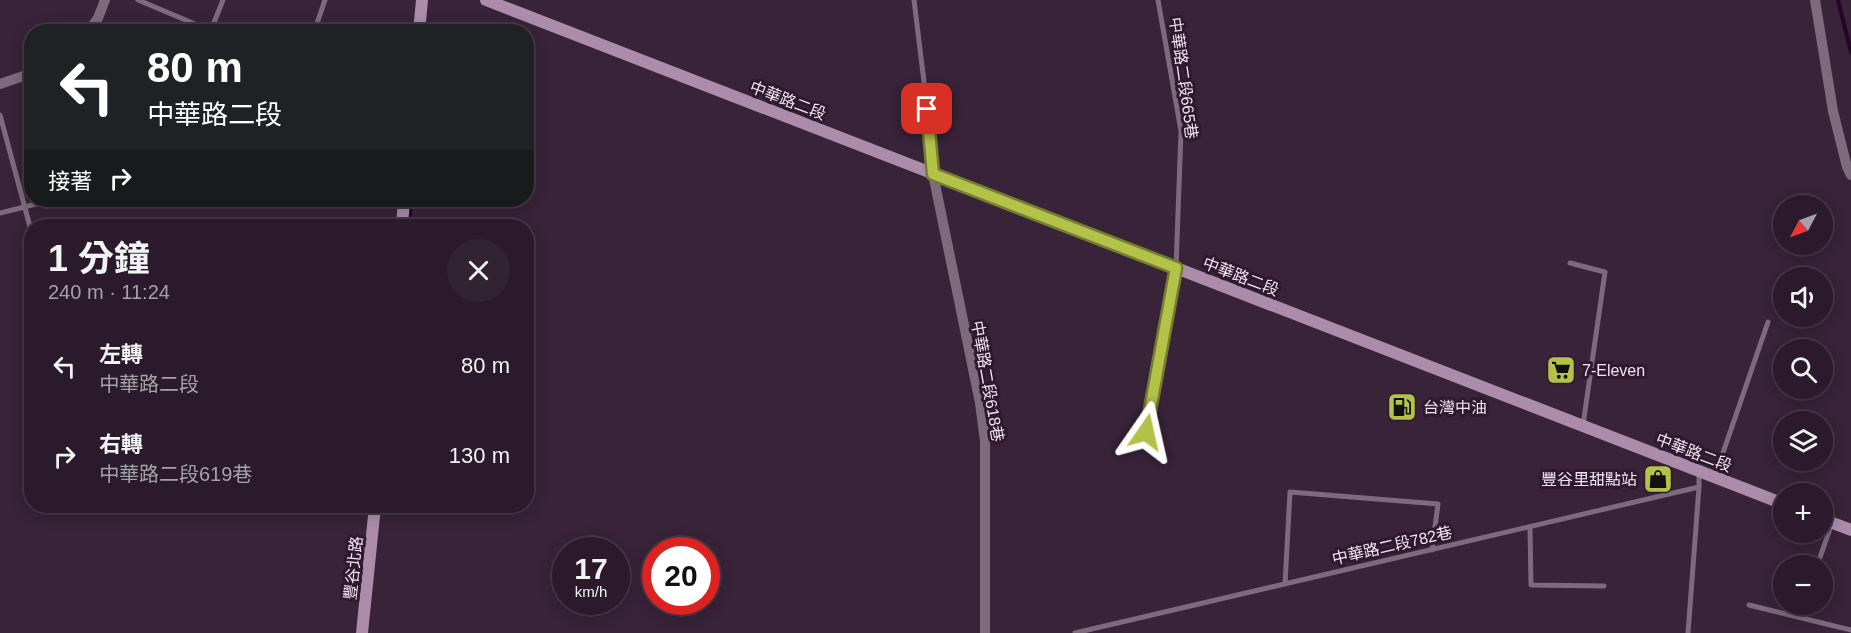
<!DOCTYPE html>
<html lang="zh-TW">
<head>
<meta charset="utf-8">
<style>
	body { margin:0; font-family:Helvetica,"Noto Sans TC",sans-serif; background:#322333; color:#f1f3f6; height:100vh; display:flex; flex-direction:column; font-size:22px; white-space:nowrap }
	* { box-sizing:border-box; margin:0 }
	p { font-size:20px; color:#a5a1a9 }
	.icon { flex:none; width:33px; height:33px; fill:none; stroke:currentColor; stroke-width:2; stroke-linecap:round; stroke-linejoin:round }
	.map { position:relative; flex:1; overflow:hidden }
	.side { position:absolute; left:24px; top:219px; width:510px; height:294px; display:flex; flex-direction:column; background:#2a1a2b; border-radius:24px; box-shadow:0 3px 15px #0003,0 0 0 2px #463847 }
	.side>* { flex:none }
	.banner { position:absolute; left:24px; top:24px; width:510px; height:183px; border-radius:24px; box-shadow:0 3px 15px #0003,0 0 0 2px #463847; background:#202124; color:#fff; overflow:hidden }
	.needle { width:39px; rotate:229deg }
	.controls { position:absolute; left:1773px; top:195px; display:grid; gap:12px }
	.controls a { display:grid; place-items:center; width:60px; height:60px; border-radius:50%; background:#2a1a2b; box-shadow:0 3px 15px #0003,0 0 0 2px #463847; font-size:30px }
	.speed { position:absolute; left:552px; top:537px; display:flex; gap:12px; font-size:30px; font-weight:700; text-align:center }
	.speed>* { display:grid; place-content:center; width:78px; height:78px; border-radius:50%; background:#2a1a2b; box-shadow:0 3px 15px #0003,0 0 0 2px #463847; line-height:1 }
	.speed small { font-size:15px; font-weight:400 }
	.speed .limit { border:9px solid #d22; background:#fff; color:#111 }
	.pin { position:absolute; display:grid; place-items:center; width:51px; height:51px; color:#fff; margin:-26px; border-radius:12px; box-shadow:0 3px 9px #0006 }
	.me { position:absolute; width:66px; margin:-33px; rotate:11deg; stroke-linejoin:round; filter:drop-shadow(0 0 4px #0008) }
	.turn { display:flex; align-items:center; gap:21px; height:126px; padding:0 24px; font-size:27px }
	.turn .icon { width:78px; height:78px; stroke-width:2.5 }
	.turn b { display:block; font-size:42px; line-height:51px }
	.then { display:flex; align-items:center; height:57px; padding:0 24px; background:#0003; gap:12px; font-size:22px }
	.round { display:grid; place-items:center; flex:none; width:63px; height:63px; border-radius:32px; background:#322333 }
	.summary { display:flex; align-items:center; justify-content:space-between; height:102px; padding:0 24px }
	h1 { font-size:36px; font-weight:700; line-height:45px }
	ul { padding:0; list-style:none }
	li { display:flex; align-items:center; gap:18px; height:90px; padding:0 24px }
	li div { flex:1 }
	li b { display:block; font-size:22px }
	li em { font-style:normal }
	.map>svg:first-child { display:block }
</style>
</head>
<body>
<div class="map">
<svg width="1851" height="633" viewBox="0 0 1851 633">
	<rect width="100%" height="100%" fill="#382339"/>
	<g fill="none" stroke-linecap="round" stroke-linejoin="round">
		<g stroke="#270329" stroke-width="4">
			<path d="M 1838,0 L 1851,52"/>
			<path d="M 409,220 L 411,203"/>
		</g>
		<g stroke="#7d6a7d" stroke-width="5">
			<path d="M 138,0 L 214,32"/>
			<path d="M 914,0 L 930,131 L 933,174"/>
			<path d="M 211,30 L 223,0"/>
			<path d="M 314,32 L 325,0"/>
			<path d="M 0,115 L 32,234"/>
			<path d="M 0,213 L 52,200"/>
			<path d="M 1570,263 L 1605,272 L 1583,425"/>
			<path d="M 1146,432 L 1176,268 L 1181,131 L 1158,0"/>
			<path d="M 1715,476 L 1768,322"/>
			<path d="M 1530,527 L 1531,585 L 1604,586"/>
			<path d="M 1817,566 L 1832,523"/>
			<path d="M 1285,584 L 1290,492 L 1438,504 L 1432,550"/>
			<path d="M 1749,605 L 1851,630"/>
			<path d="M 1799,617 L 1803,604"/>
			<path d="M 1075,633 L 1699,487 L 1699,472"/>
			<path d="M 1688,633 L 1699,487"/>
		</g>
		<g stroke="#7d6a7d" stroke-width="10">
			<path d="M 1815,0 L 1833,111 L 1847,167 L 1851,175"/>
			<path d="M 88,32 L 98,18 L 105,0"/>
			<path d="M 0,84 L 32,73"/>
			<path d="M 933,174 L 980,403 L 985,441 L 985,633"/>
		</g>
		<g stroke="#ab8cab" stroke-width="12">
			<path d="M 486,0 L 1784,504"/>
			<path d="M 419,32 L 422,0"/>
			<path d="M 402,226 L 404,200"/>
			<path d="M 1822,519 L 1851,530"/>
			<path d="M 362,633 L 375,506"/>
		</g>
	</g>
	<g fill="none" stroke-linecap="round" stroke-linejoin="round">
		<g stroke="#757e30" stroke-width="15">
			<path id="route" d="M 927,109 L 933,174 L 1176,268 L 1146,432"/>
		</g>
		<use href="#route" stroke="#b4c24a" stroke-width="10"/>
	</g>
	<defs>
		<g id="supermarket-square" transform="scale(1.5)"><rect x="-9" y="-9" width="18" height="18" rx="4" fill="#b4c24a" stroke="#2e192e"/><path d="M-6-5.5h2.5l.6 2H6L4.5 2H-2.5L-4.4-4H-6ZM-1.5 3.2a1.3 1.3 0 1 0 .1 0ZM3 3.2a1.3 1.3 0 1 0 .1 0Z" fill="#111"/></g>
		<g id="fuel-square" transform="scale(1.5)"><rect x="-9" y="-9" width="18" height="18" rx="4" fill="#b4c24a" stroke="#2e192e"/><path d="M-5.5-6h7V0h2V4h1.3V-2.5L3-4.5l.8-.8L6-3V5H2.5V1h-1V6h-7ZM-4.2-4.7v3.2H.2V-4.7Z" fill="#111"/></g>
		<g id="shop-square" transform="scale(1.5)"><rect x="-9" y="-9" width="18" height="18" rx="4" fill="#b4c24a" stroke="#2e192e"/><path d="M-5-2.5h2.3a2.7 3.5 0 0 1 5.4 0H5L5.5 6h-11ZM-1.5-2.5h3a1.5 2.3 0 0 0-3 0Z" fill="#111"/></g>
	</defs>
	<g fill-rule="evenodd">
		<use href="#supermarket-square" x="1561" y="370"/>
		<use href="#fuel-square" x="1402" y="407"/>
		<use href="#shop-square" x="1658" y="479"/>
	</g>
	<g text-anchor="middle" stroke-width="6" stroke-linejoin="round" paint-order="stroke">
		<g font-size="16" fill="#f1e3f1" stroke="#2e192e">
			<text transform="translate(1184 78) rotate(82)" y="6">中華路二段665巷</text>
			<text transform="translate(788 100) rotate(21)" y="6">中華路二段</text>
			<text transform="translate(1241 276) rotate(21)" y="6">中華路二段</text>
			<text transform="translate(988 381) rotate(80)" y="6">中華路二段618巷</text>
			<text transform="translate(1694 452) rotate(21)" y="6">中華路二段</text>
			<text transform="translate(1392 545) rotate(-13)" y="6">中華路二段782巷</text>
			<text transform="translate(353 568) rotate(-84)" y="6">豐谷北路</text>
		</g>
		<g font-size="16" fill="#f1e3f1" stroke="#2e192e" text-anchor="start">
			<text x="1582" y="376">7-Eleven</text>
			<text x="1423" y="413">台灣中油</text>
			<text x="1637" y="485" text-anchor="end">豐谷里甜點站</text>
		</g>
	</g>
</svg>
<div class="controls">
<a><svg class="needle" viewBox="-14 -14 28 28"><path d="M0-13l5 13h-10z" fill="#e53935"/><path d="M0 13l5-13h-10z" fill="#a5a1a9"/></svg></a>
<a><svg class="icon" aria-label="sound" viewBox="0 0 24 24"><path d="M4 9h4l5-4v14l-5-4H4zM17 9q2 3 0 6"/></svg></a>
<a><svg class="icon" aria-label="search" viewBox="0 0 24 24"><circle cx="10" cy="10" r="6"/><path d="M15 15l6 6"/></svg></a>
<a><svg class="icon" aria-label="layers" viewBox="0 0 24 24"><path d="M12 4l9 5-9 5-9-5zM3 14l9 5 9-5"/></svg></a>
<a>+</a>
<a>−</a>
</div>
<div class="speed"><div>17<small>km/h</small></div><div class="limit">20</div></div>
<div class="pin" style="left:927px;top:109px;background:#d93025"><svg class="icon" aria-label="arrive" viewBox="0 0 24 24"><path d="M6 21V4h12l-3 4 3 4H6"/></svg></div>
<svg class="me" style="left:1146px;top:432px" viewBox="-20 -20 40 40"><path d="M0-17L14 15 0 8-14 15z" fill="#b4c24a" stroke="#fff" stroke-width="4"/></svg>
<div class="banner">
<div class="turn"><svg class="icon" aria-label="left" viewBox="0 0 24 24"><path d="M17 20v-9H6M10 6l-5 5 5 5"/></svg><div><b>80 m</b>中華路二段</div></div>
<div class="then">接著<svg class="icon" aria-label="right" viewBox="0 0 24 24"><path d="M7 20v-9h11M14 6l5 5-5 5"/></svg></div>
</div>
<section class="side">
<div class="summary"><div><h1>1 分鐘</h1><p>240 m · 11:24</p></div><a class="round"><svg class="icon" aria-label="close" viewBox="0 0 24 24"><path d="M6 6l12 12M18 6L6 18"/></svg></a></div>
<ul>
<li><svg class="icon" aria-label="left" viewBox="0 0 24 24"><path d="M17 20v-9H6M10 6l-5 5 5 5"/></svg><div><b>左轉</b><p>中華路二段</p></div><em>80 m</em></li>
<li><svg class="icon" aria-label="right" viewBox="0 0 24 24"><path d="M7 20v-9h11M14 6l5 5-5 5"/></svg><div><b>右轉</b><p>中華路二段619巷</p></div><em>130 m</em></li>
</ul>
</section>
</div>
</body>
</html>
